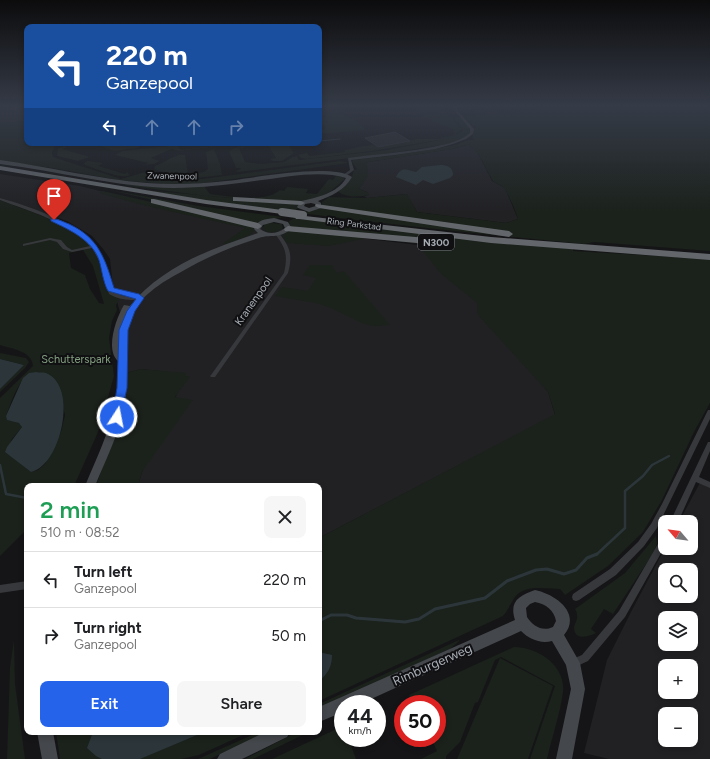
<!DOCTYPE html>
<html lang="en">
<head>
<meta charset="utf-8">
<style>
	body { margin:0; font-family:Figtree,sans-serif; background:#f6f6f6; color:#202124; height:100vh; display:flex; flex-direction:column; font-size:15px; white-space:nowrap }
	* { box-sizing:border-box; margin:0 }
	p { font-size:13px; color:#757577 }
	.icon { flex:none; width:22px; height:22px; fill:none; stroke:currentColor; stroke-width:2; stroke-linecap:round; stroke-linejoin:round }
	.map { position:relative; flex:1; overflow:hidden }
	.details { position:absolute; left:24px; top:483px; width:298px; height:252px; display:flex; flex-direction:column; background:#fff; border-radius:8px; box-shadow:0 2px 6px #0003 }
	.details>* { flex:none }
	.guide { position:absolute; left:24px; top:24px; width:298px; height:122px; border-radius:8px; box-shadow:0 2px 6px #0003; background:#1a4fa0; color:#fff; overflow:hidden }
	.needle { width:26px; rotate:299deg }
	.buttons { position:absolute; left:658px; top:515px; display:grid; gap:8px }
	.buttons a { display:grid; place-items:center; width:40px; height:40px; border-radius:8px; background:#fff; box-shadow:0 2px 6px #0003; font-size:20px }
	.speed { position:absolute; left:334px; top:695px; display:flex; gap:8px; font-size:20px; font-weight:700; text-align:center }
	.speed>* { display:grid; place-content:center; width:52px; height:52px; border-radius:50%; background:#fff; box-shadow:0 2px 6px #0003; line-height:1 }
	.speed small { font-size:10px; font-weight:400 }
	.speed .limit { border:6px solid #d22; background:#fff; color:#111 }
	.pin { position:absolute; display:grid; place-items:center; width:34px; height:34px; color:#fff; margin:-41px -17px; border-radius:50% 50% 50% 0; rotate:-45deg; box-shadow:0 0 4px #0007 }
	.pin .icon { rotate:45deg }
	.me { position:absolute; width:44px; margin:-22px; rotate:11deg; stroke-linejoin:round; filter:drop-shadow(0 0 3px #0008) }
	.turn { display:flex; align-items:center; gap:14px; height:84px; padding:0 16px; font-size:18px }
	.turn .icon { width:52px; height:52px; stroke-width:2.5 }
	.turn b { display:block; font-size:28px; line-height:34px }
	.lanes { display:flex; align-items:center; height:38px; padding:0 16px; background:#0003; justify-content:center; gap:20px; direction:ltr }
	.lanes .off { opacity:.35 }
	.round { display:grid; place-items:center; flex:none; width:42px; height:42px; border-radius:8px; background:#f6f6f6 }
	.summary { display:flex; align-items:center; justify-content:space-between; height:68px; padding:0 16px }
	h1 { font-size:24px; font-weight:600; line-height:30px; color:#1e9e55 }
	.primary-button { display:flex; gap:8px; margin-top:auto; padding:8px 16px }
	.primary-button a { flex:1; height:46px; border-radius:8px; background:#2563eb; color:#fff; font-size:16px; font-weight:600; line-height:46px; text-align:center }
	.primary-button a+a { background:#f6f6f6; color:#202124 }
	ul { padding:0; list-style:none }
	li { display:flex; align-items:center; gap:12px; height:56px; padding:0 16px; border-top:1px solid #e0e0e0 }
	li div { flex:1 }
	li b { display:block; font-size:15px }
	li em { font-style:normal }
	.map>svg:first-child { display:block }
</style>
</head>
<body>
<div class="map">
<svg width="710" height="759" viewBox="0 0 710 759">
	<rect width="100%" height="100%" fill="#151517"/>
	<g fill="#212124" fill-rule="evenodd">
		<path d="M 0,106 L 27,106 L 27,121 L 0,123 Z"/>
		<path d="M 471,144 L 469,146 L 476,150 L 480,157 L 492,181 L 505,188 L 518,219 L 506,223 L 417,212 L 406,194 L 367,198 L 364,196 L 369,195 L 367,192 L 359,189 L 366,178 L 368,171 L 366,164 L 368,162 L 452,149 Z"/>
		<path d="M 0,174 L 80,186 L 219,221 L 418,245 L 479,304 L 548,392 L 555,415 L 319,538 L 319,486 L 138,486 L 142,472 L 186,374 L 141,369 L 126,373 L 126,334 L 113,287 L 110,259 L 104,250 L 92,236 L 67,221 L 0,198 Z"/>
		<path d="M 702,479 L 710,483 L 710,759 L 609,759 L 584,753 L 607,660 L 632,610 L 665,548 L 691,548 L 691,522 L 679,522 ZM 665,570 L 691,570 L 691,596 L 665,596 ZM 665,618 L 691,618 L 691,644 L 665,644 ZM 665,666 L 691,666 L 691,692 L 665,692 ZM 665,714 L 691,714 L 691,740 L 665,740 Z"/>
	</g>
	<g fill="#1b211b" fill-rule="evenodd">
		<path d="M 412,106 L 438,106 L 450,116 L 426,117 Z"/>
		<path d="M 457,106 L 511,106 L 470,110 L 474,114 L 463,115 L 457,109 Z"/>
		<path d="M 515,106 L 542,106 L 529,109 L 491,110 L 477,114 L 473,110 L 506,108 Z"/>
		<path d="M 552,106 L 601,106 L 608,108 L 604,106 L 630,106 L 614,108 L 618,109 L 634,106 L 710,106 L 710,251 L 594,242 L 584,244 C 492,235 399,226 308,214 L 300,219 L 457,237 L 573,249 L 573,251 L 710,259 L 710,403 L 694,432 L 662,500 L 643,532 L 608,566 L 565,595 L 560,589 C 546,589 525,584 515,597 C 511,603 508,610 503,616 L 319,701 L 319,538 L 555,414 L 548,392 L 478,315 L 477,303 L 440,273 L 420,247 L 420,244 L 367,238 L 329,246 L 286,243 L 282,237 L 284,233 L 290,231 L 289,221 L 305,212 L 321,207 L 322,202 L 329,197 L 367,198 L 407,194 L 417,212 L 506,223 L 518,219 C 517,214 507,191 504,188 C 501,184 494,184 492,179 C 484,167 482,154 469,146 L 470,144 L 452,149 L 368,162 L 366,164 L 368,166 L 368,176 L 359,189 L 369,193 L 369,195 C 360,197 344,198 338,191 C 346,185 352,180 354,170 L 357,169 L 352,162 L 353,160 L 398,155 L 455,145 L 468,140 L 474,140 L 472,138 L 473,129 L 477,127 L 472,125 L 465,116 L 527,111 Z"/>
		<path d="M 341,110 L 348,119 L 354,119 L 366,130 L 319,134 L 319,130 L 325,129 L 324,127 L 325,126 L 319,123 L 319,118 L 328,117 L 321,113 Z"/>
		<path d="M 452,117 L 461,129 L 453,137 L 463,130 L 454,117 L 461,117 L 469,127 L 470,134 L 464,139 L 448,144 L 384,154 L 237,172 L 236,171 L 241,169 L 240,168 L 236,168 L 229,151 L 234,148 L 244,146 L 246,147 L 239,148 L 245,162 L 261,164 L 284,162 L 293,157 L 297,156 L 299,160 L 387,150 L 445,139 L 372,151 L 306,159 L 301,158 L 298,155 L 307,153 L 309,156 L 345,152 L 344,150 C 354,149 370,142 379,147 L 416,139 L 437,139 L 453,135 L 455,133 L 453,131 L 455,130 L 433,121 L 431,118 Z"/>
		<path d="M 27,121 L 27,143 L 56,143 L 52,153 L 53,157 L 121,179 L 149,171 L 187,181 L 340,161 L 346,162 L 348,163 L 204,183 L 173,185 L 118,180 L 53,168 L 0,161 L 0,123 Z"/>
		<path d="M 92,143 L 138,143 L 139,145 L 142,145 L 137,148 L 114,151 Z"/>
		<path d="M 211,143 L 240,143 L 180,151 L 171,149 L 151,158 L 160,161 L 154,164 L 145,165 L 148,163 L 115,155 L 123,151 L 177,145 L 181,150 L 212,146 Z"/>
		<path d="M 269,143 L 287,143 L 294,153 L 282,161 L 273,161 L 270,159 L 276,158 L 268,145 L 265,146 Z"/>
		<path d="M 64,146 L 67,147 L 62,149 L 90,157 L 78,161 L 57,156 L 58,148 Z"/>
		<path d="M 214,149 L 220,164 L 222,175 L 188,179 L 154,169 L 155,166 C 164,163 176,153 185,155 L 188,174 L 204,172 L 208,169 L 206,152 Z"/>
		<path d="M 88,161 L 103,163 L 98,166 L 125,174 L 127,172 L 130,175 C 121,180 95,168 85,165 L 84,163 Z"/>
		<path d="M 336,176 L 342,177 L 345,179 L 331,191 L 316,199 L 298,203 L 205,196 L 124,185 L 128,183 L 204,186 L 210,194 C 228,196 266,203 280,190 L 284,191 L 287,187 L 308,189 L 306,193 L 317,194 L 329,179 L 333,180 Z"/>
		<path d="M 109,190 L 199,206 L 283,217 L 258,224 Z"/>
		<path d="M 145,190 L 298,204 L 298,208 L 294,212 L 219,203 Z"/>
		<path d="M 103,191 L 253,225 L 255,230 L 253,233 L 230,244 L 222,244 L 245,228 L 142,205 L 99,193 Z"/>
		<path d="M 0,200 C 29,212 65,221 88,243 C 108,262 95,291 120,299 L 116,305 L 117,310 L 112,321 L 109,338 L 114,376 L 98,432 L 74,486 L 27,486 L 27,529 L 0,556 L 0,398 L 33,366 C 32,351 12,349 0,345 ZM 83,250 L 93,266 L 104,304 L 99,303 L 90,289 L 85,275 L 71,268 L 69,253 ZM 36,372 L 59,390 L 65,415 L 61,432 L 53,450 L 45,464 L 38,470 L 31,472 L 6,452 L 12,439 L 22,427 L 21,424 L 14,421 L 8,420 L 6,416 C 12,401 19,375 36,372 Z"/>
		<path d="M 272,223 L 282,224 L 283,228 C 277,233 268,234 262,229 L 265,224 Z"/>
		<path d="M 310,265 L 332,265 L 337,273 L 344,271 L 390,325 L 373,326 L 364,324 L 331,308 L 316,303 L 275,296 L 282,287 L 308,291 L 316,278 L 303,275 Z"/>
		<path d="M 0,353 L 26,358 L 29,362 L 25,368 L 0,392 L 0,389 L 24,365 L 0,359 Z"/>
		<path d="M 141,369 L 186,373 L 186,376 L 190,377 L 175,397 L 193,400 L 142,472 L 138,486 L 96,486 L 125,397 L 126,373 Z"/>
		<path d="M 656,536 L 657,543 L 654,552 L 613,614 L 604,609 L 591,629 L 596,633 C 588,637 574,641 574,627 C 575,623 578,619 577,615 C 577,612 576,611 575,609 L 625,573 Z"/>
		<path d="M 14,640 L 15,684 L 25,759 L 7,759 L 10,667 Z"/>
		<path d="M 459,640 L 459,641 L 450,649 L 319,709 L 319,704 Z"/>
		<path d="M 514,647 C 537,647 566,665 563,692 C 560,714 552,737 547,759 L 530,759 L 555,686 L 501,657 L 495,660 L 478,702 L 475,703 L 460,742 L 446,756 L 446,759 L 421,759 L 437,751 L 431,738 L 437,738 L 437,704 L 414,704 L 409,695 Z"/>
		<path d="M 500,658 L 553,686 L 528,759 L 457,759 Z"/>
		<path d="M 343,726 L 343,738 L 348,738 L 356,759 L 272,759 Z"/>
		<path d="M 56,732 L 250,732 L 199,755 L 181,759 L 60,759 Z"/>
		<path d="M 259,732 L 268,732 L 210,759 L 198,759 Z"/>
		<path d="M 297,732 L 309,732 L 253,759 L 245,759 Z"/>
	</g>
	<g fill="#2c363a">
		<path d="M 440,165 C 447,165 453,167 453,175 L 450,178 L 433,184 L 423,180 L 416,185 L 396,177 C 402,165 408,171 416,172 L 422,167 Z"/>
		<path d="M 0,359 L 24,365 L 0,389 Z"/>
		<path d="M 36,372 C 39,373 43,372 46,373 C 79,386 61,466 31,472 L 5,452 L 7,447 L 22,427 L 19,423 L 7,420 L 6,416 L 23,378 L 29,373 Z"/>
		<path d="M 323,653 L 332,655 C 332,666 328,674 319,681 L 319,654 Z"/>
		<path d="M 93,732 L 204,732 L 140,759 L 102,759 L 96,756 L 87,748 Z"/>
	</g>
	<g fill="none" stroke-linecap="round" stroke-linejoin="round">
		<g stroke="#2c363a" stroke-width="1">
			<path d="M 323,106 L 327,110"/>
			<path d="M 319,141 L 340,139"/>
			<path d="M 298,144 L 306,143"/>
			<path d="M 283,145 L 285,145"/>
		</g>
		<g stroke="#2c363a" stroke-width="2.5">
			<path d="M 0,465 L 6,494 L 27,498"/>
			<path d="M 596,555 L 625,528 L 625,491 L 643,476 L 652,465 L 669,456"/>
		</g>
		<path stroke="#2c363a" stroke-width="3" d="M 319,621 L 331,615 L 347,615 L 356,618 L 405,622 L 419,619 L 435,609 L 485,598 L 507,581 L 536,570 L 547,569 L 564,574 L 576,570 L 587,558 L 597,554"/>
	</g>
	<path fill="#28282b" stroke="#2f3032" d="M 395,132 L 410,141 L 378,147 L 365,138 Z"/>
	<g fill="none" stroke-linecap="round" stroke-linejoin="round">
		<g fill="#36383b" fill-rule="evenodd">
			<path d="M 454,106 L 456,106 L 457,110 L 474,129 L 473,134 L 466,139 L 453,144 L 435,149 L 395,155 L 351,160 L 354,170 L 346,176 L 343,175 L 350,170 L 348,158 C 374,154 401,153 427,148 C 442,145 458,143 470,133 L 470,129 L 455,111 Z"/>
			<path d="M 0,198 C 31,207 73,221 96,245 C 97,247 99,251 100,253 C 107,265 110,277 113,290 L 115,290 L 142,297 L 142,299 C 130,301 119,300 109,294 L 101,264 L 92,248 L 72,252 L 63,249 L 57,242 L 50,240 L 23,246 L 23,244 L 50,238 L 61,240 L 67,247 L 72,250 L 90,246 C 66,221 31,212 0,200 ZM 113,292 L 131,297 L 123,296 Z"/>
			<path d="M 275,233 L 279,233 C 290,247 293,255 288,273 L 215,377 L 211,377 L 210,376 L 211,375 L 284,273 C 288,255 286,248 275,234 Z"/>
			<path d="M 708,410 L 710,410 L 710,419 L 657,528 L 644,546 L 616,575 L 579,600 L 576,601 L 573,600 L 572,597 L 573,594 L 610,569 L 638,542 L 651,524 L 662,504 Z"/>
			<path d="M 708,442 L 710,442 L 710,451 L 699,477 L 710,482 L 710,488 L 696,482 L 678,522 L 670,522 Z"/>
			<path d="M 665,536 L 665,546 L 625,617 L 588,661 L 573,668 L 570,666 L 568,663 L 570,660 L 582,655 L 619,611 L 662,537 Z"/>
			<path d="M 27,581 L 27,589 L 0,593 L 0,585 Z"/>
		</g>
		<g fill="#44474b" fill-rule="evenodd">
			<path d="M 0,160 C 49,167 98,179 147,183 C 173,185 200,184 226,181 C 253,178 331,163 352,177 C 345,190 331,196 318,201 L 321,203 L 321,208 L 309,212 L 298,208 L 297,207 L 301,201 C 316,198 338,193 346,178 C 320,170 288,177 262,180 C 232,184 203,188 174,188 C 115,187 58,171 0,164 ZM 311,203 L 315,204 L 316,206 L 309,208 L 304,206 L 305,204 Z"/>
			<path d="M 274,218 L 288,222 L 291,227 L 290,230 C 278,239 270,234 259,238 C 232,246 205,258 181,272 C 162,282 138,297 131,318 C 121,345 129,376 125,403 C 120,432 106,459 95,486 L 85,486 C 96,459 109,433 115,405 C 118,390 118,376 118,361 C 105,350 116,318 124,305 L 130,306 C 161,267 212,248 258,233 L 254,229 C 257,220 265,219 274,218 ZM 274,222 L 283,224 L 285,228 C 277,234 268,235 260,229 L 263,225 Z"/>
			<path d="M 535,590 C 555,594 582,613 564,635 L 580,663 L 585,689 L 572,759 L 556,759 L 571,689 L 566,665 L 552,641 C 540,644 529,639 521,631 L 360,704 L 343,704 L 343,712 L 319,722 L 319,707 L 515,620 C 509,601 519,596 535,590 ZM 535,602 C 546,604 554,610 556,621 L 553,627 C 542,632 533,626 527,617 L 526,608 L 530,604 Z"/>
			<path d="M 37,732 L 53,732 L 58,759 L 42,759 Z"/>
			<path d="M 265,732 L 290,732 L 287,737 L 242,759 L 217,759 L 220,754 Z"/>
		</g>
		<g fill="#63676c" fill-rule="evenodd">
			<path d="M 0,166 L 206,200 L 282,210 L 286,212 L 282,214 L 206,204 L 0,170 Z"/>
			<path d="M 233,197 L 301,201 L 305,203 L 301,205 L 236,201 L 233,201 Z"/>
			<path d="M 151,199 L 154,199 L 258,223 L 262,226 L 258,229 L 151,203 Z"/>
			<path d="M 316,204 L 509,231 L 513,234 L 509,237 L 319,208 L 315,206 Z"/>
			<path d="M 296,215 L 491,237 L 710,254 L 710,260 L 491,243 L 299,219 L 296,219 L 295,217 Z"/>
			<path d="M 288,226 L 439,239 L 443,242 L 439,245 L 285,231 L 284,229 Z"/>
		</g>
		<path stroke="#63676c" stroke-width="8" d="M 282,212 L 303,215"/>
	</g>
	<linearGradient id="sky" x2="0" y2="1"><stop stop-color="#0c0c0d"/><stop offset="0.5" stop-color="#353b47"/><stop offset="1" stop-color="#353b47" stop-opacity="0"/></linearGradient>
	<rect width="710" height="212" fill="url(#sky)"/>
	<path fill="#2563eb" stroke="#184099" d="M 51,219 C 57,218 63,222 69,224 C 99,238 105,259 114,288 L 139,294 L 144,298 L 135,311 L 128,330 L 127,388 L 120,419 L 114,419 L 112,417 L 117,388 L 119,330 L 127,311 L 136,299 L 108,291 C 103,282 102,270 99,260 C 92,240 70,230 51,221 Z"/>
	<g text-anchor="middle" stroke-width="4" stroke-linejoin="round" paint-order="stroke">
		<g font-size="9" fill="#a8aeb6" stroke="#101012">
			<text transform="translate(172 176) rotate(1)" y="3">Zwanenpool</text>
			<text transform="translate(354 224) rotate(7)" y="3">Ring Parkstad</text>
		</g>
		<rect fill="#101012" stroke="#7a7f85" stroke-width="1" x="418" y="234" width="36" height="16" rx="3"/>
		<g font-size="10" font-weight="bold" fill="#a8aeb6">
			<text x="436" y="246">N300</text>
		</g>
		<g font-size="11" fill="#a8aeb6" stroke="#101012">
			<text transform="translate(253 301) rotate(-55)" y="4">Kranenpool</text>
		</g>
		<g font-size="11" fill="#83a080" stroke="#101012">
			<text x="76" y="363">Schutterspark</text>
		</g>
		<g font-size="13" fill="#a8aeb6" stroke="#101012">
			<text transform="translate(432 664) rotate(-24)" y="5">Rimburgerweg</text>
		</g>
	</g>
</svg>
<div class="buttons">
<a><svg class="needle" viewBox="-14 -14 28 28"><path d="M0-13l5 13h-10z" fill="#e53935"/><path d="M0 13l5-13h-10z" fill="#757577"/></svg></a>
<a><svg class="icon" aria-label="search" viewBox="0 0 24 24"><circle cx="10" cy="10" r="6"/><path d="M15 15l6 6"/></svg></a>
<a><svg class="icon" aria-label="layers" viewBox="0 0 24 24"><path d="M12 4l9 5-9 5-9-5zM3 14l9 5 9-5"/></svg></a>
<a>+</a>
<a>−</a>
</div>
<div class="speed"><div>44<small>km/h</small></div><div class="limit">50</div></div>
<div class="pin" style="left:54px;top:220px;background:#d93025"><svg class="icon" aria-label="arrive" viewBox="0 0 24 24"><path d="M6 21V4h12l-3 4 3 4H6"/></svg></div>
<svg class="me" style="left:117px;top:417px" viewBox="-20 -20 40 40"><circle r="17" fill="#2563eb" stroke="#fff" stroke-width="3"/><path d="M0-11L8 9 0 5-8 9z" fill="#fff"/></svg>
<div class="guide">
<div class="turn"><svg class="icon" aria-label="left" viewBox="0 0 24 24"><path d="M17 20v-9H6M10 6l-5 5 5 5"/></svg><div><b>220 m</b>Ganzepool</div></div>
<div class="lanes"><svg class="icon" aria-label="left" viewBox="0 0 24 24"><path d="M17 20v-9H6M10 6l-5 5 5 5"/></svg><svg class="icon off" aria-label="ahead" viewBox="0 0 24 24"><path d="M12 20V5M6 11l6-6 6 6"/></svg><svg class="icon off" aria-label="ahead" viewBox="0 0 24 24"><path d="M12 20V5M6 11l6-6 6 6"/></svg><svg class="icon off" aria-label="right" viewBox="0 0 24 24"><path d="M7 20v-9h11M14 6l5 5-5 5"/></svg></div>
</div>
<section class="details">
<div class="summary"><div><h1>2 min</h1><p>510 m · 08:52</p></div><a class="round"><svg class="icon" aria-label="close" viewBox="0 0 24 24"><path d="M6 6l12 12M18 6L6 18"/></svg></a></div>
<ul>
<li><svg class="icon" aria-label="left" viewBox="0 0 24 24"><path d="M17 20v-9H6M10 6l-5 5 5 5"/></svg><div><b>Turn left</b><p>Ganzepool</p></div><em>220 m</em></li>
<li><svg class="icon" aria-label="right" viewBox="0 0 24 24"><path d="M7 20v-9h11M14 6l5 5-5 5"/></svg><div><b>Turn right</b><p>Ganzepool</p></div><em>50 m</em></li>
</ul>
<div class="primary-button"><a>Exit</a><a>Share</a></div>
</section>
</div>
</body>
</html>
